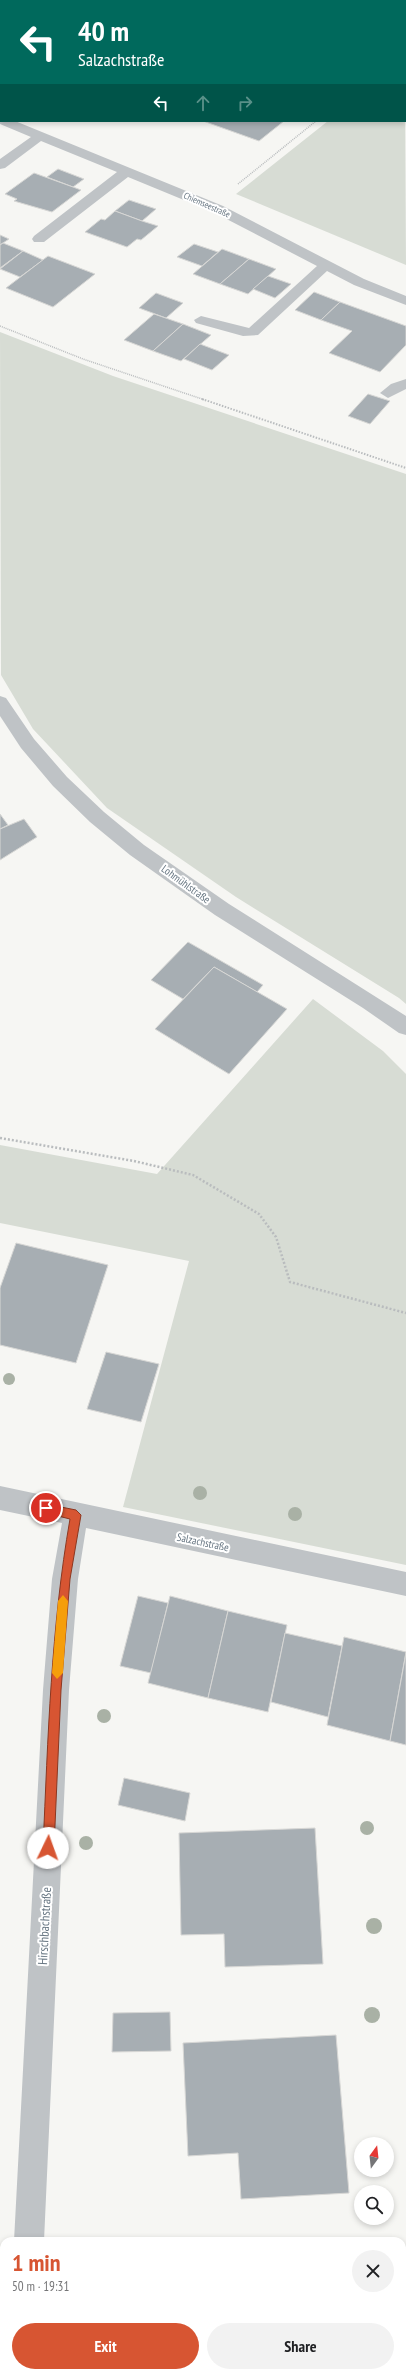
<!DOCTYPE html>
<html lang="en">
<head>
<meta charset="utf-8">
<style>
	body { margin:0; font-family:"PT Sans Narrow",sans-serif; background:#f2f2f2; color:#202124; height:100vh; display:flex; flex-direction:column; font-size:15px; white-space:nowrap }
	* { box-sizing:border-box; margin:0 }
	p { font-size:13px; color:#757577 }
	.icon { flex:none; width:22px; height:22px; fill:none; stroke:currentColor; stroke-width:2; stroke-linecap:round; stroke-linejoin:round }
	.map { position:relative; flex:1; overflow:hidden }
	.details { position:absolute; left:0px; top:2237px; width:406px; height:140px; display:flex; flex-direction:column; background:#fff; border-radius:12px 12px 0 0; box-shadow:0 2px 6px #0003 }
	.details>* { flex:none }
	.banner { position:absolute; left:0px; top:0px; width:406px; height:122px; box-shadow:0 2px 6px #0003; background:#00695c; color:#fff; overflow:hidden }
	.needle { width:26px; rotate:15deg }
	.fabs { position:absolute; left:354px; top:2137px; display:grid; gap:8px }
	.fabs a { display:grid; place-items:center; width:40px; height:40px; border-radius:50%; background:#fff; box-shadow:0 2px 6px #0003; font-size:20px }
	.pin { position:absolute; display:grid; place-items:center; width:34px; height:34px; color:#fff; margin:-17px; border:2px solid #fff; border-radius:50%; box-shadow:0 1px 4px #0007 }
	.me { position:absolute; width:44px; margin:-22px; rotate:3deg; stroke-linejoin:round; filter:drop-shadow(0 0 3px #0008) }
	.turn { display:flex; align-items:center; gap:14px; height:84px; padding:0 12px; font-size:18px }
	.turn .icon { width:52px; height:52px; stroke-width:2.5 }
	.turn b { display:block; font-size:28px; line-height:34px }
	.lanes { display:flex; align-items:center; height:38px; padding:0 12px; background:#0003; justify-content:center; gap:20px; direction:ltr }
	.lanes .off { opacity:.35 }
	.round { display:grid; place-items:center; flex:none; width:42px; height:42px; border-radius:21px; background:#f2f2f2 }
	.headline { display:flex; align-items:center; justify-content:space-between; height:68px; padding:0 12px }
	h1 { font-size:24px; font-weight:600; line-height:30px; color:#d75532 }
	.button { display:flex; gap:8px; margin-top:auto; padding:8px 12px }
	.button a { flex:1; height:46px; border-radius:24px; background:#d75532; color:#fff; font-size:16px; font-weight:600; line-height:46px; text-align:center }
	.button a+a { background:#f2f2f2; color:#202124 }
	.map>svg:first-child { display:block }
</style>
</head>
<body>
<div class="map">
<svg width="406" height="2377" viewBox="0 0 406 2377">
	<rect width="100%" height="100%" fill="#f6f6f3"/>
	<g fill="#d7dcd4">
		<path d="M 0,0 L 165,0 L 168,1 L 1,1 L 1,101 Z"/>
		<path d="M 405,89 L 406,265 L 236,194 L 328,121 L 405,121 Z"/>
		<path d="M 0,332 L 113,376 L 406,474 L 406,1004 L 399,998 L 236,897 L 107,808 L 33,729 L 1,675 Z"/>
		<path d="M 313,999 L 383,1051 L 406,1074 L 406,1565 L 123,1507 L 189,1261 L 0,1223 L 0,1145 L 157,1174 Z"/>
	</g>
	<g fill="#a7aeb3" stroke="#d7d7d5">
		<path d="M 314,0 L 405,0 L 404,1 Z"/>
		<path d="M 203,121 L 284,121 L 259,141 Z"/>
		<path d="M 58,169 L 84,179 L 73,187 L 47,177 Z"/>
		<path d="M 34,173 L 73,187 L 81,190 L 52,212 L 14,201 L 17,199 L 5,194 Z"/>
		<path d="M 129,200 L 156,209 L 142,221 L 115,211 Z"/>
		<path d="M 115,211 L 142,221 L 158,226 L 141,240 L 137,239 L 127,247 L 85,232 L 101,219 L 105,220 Z"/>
		<path d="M 0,235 L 9,239 L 0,245 Z"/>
		<path d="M 3,243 L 23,251 L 0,268 L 0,245 Z"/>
		<path d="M 194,244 L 218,252 L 202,266 L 177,257 Z"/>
		<path d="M 222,249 L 249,259 L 220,284 L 193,274 Z"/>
		<path d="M 23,251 L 43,260 L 20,277 L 0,269 Z"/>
		<path d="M 48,256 L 95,274 L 53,307 L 6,288 Z"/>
		<path d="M 249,259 L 276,269 L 248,294 L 220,284 Z"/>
		<path d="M 268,276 L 291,284 L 275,298 L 253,289 Z"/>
		<path d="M 314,292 L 340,302 L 321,320 L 295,310 Z"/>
		<path d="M 156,293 L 183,303 L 166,318 L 139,308 Z"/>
		<path d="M 340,302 L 406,326 L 406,345 L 380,372 L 329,353 L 352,331 L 321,320 Z"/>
		<path d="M 154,314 L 183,324 L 153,351 L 124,340 Z"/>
		<path d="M 183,324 L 211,335 L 181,361 L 153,351 Z"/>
		<path d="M 200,344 L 229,355 L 212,370 L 184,359 Z"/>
		<path d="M 368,394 L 390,401 L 370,424 L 348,416 Z"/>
		<path d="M 0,814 L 8,825 L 0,829 Z"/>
		<path d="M 24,819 L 37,837 L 0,860 L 0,829 Z"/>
		<path d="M 188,942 L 263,985 L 257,992 L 214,967 L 183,999 L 151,980 Z"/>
		<path d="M 214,967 L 287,1009 L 229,1074 L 155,1029 Z"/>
		<path d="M 16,1243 L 108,1265 L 76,1363 L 0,1345 L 0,1288 Z"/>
		<path d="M 106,1352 L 159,1364 L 141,1422 L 87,1409 Z"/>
		<path d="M 138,1596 L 168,1603 L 151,1673 L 120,1666 Z"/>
		<path d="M 170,1596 L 228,1611 L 208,1698 L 148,1683 Z"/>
		<path d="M 228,1611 L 287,1625 L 268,1712 L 208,1698 Z"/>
		<path d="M 285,1633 L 342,1646 L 328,1717 L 271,1702 Z"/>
		<path d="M 344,1637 L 406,1652 L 390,1741 L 327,1725 Z"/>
		<path d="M 406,1653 L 406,1745 L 390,1741 Z"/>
		<path d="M 124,1778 L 190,1793 L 185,1821 L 118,1805 Z"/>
		<path d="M 315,1828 L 323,1964 L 225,1967 L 224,1934 L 181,1935 L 179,1833 Z"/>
		<path d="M 170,2012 L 171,2051 L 112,2052 L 113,2013 Z"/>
		<path d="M 336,2035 L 349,2193 L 241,2199 L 238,2153 L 188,2156 L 183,2043 Z"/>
		<rect x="93" y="2373" width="108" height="4"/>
	</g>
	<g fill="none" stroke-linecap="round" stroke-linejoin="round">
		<g stroke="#b9bcbe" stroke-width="1.5" stroke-dasharray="1 1" stroke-linecap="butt">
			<path d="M 238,184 L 316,121"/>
			<path d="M 0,326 L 83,359 L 205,400"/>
		</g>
		<path stroke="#b9bcbe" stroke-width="2" stroke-dasharray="1.5 1.5" stroke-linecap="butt" d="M 202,399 L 406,468"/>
		<path stroke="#b9bcbe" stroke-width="2.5" stroke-dasharray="2 2" stroke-linecap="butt" d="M 0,1138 L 134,1161 L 193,1175 L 259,1214 L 276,1237 L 290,1282 L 406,1313"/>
		<g fill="#bfc3c6" fill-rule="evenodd">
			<path d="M 1,11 L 1,19 L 0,20 L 0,12 Z"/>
			<path d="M 0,118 L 1,121 L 15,121 L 223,206 L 364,279 L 406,296 L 406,305 L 354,285 L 327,271 L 258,335 L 243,336 L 196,323 L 194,320 L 201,316 L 249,328 L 317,266 L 213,212 L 128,177 L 44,242 L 34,242 L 32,239 L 34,236 L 117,172 L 41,141 L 5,168 L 0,169 L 0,159 L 31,137 L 0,124 Z"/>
			<path d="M 406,379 L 406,389 L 388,398 L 380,393 L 391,384 Z"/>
			<path d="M 0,696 L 6,698 L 34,739 L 67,777 L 104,812 L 144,845 L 229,904 L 406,1016 L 406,1035 L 399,1033 L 363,1008 L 215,915 L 130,855 L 90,822 L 53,786 L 21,748 L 0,716 Z"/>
			<path d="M 0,1486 L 406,1572 L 406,1596 L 86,1528 L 78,1579 L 69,1690 L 44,2241 L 14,2241 L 43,1690 L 52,1579 L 62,1523 L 0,1510 Z"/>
			<path d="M 0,2254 L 4,2255 L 4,2285 L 0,2284 Z"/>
			<rect x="11" y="2373" width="32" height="4"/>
		</g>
	</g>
	<g fill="#a9b1a5">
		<circle cx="9" cy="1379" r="6"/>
		<circle cx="200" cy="1493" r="7"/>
		<circle cx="295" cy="1514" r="7"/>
		<circle cx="104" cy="1716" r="7"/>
		<circle cx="367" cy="1828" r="7"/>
		<circle cx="86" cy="1843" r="7"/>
		<circle cx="374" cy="1926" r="8"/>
		<circle cx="372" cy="2015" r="8"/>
	</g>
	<path fill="#d75532" stroke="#8c3720" d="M 46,1504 L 76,1510 L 81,1515 L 70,1579 L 61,1690 L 54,1848 L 48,1853 L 43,1848 C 48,1738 51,1627 70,1519 L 42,1512 L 41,1508 Z"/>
	<path fill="#f59e0b" d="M 63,1595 L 68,1601 L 63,1673 L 57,1679 L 52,1673 L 58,1601 Z"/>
	<g text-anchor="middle" stroke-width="4" stroke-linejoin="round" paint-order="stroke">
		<g font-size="9" fill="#677682" stroke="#fff">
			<text transform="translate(207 205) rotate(24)" y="3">Chiemseestraße</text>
		</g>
		<g font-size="11" fill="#677682" stroke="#fff">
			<text transform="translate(186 884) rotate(36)" y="4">Lohmühlstraße</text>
			<text transform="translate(203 1542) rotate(12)" y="4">Salzachstraße</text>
		</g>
		<g font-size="13" fill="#677682" stroke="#fff">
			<text transform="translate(44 1926) rotate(-87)" y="5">Hirschbachstraße</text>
		</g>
	</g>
</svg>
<div class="fabs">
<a><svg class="needle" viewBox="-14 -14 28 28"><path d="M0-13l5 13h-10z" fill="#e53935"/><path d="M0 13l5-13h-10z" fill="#757577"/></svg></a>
<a><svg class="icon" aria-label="search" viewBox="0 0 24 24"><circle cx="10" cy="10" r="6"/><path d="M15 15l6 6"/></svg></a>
</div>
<div class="pin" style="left:46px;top:1508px;background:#d93025"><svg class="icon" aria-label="arrive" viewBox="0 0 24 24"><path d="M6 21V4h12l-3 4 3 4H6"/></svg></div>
<svg class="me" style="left:48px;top:1848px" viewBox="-20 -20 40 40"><circle r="19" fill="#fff"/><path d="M0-13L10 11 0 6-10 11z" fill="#d75532"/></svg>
<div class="banner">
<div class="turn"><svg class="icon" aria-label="left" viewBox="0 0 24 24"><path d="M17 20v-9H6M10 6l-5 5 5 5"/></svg><div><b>40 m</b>Salzachstraße</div></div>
<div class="lanes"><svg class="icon" aria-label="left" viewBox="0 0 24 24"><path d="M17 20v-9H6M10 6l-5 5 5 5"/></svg><svg class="icon off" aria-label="ahead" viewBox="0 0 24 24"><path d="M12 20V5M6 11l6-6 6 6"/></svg><svg class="icon off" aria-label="right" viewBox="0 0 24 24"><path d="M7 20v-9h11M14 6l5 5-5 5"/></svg></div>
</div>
<section class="details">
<div class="headline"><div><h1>1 min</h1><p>50 m · 19:31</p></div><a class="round"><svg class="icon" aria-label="close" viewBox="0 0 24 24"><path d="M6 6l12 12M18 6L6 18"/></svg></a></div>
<div class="button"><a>Exit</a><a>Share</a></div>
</section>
</div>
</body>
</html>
